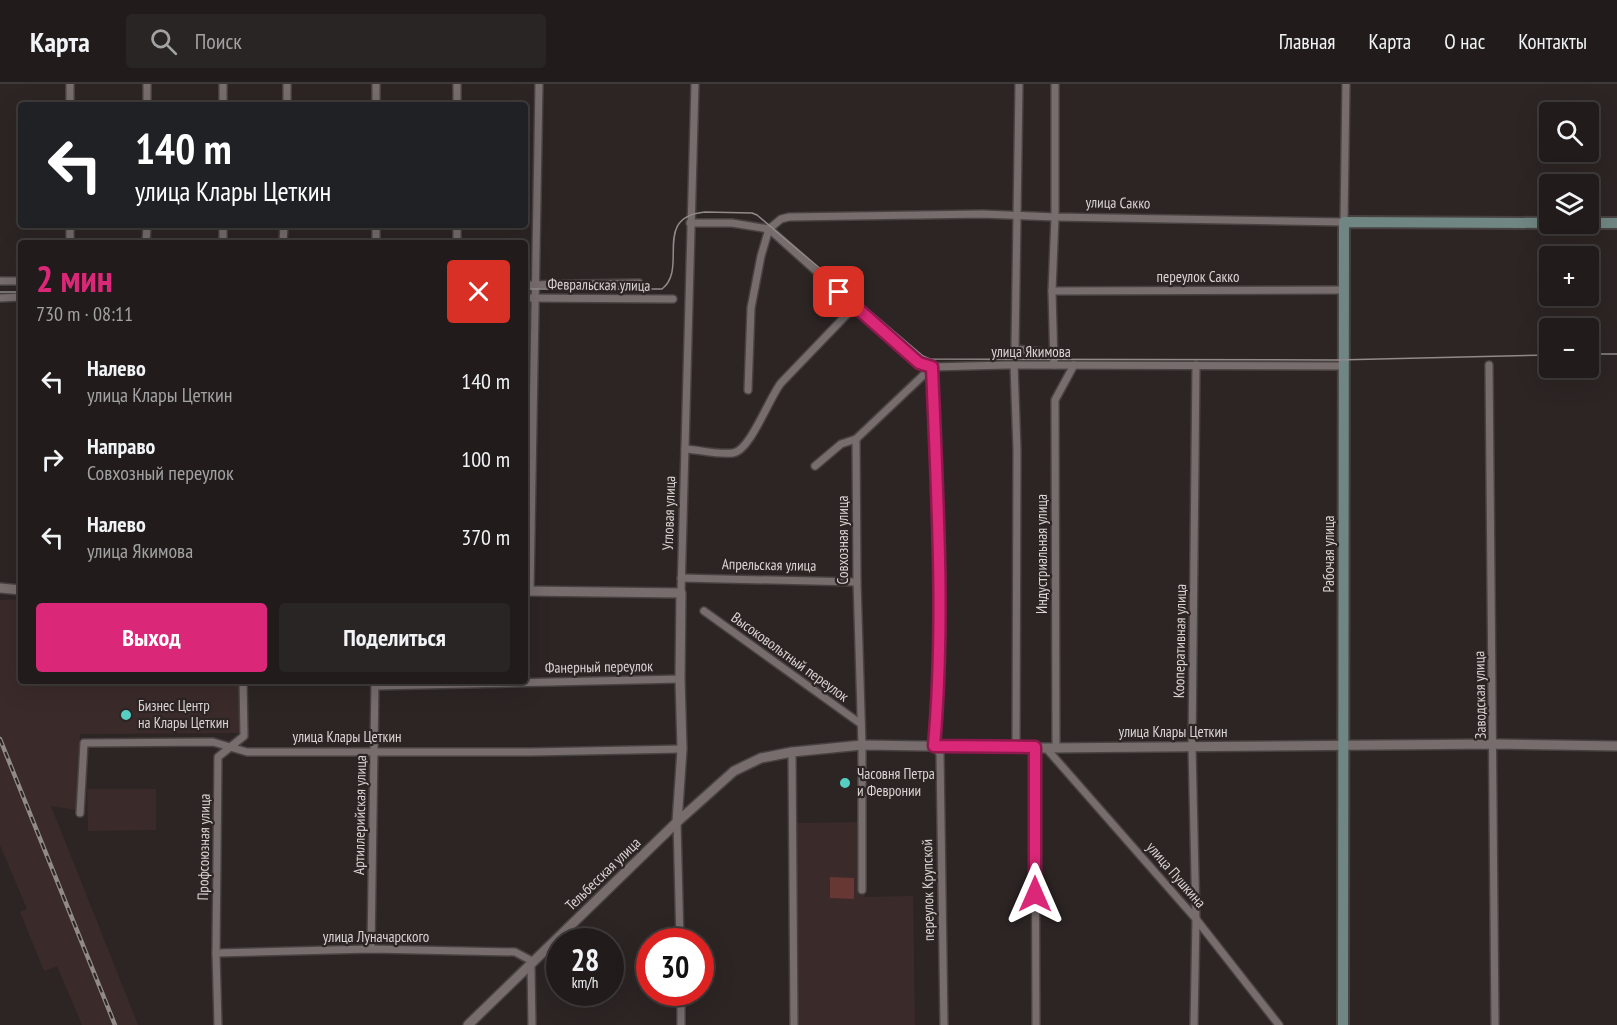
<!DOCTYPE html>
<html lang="ru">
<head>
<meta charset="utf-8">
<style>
	body { margin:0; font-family:"PT Sans Narrow",sans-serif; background:#292524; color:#f1f3f6; height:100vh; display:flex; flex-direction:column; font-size:22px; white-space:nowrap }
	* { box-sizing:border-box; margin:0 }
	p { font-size:20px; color:#a2a1a3 }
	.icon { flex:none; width:33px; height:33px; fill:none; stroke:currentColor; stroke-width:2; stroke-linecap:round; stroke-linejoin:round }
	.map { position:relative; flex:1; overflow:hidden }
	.details { position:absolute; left:18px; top:156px; width:510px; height:444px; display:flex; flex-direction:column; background:#211c1b; border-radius:6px; box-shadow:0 6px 24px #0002,0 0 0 2px #3e3a3a }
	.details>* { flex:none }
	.banner { position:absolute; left:18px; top:18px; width:510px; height:126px; border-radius:6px; box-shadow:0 6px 24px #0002,0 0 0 2px #3e3a3a; background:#202124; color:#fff; overflow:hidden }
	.controls { position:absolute; left:1539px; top:18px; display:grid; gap:12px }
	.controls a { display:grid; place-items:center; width:60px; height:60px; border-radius:6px; background:#211c1b; box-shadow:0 6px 24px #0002,0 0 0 2px #3e3a3a; font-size:30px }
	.speed { position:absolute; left:546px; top:844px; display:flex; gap:12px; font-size:30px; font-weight:700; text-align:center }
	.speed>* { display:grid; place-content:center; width:78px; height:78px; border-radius:50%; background:#211c1b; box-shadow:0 6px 24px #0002,0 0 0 2px #3e3a3a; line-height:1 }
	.speed small { font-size:15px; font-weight:400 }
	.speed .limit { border:9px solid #d22; background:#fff; color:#111 }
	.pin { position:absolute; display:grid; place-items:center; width:51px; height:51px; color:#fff; margin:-26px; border-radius:12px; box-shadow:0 3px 9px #0006 }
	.me { position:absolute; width:66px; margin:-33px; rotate:0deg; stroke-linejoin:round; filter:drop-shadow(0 0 4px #0008) }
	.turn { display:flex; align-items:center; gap:21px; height:126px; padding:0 18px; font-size:27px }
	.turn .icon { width:78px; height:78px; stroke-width:2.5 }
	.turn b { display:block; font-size:42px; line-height:51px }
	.round { display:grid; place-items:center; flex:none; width:63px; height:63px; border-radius:6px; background:#292524 }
	.summary { display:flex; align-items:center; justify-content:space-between; height:102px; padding:0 18px }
	h1 { font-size:36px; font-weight:700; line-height:45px; color:#db2777 }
	.action { display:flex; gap:12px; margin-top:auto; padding:12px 18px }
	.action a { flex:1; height:69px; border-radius:6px; background:#db2777; color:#fff; font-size:24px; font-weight:700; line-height:69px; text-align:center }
	.action a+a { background:#292524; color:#f1f3f6 }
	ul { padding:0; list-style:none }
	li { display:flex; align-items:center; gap:18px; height:78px; padding:0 18px }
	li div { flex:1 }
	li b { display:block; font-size:22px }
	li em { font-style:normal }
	header { display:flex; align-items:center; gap:36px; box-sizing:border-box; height:84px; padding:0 30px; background:#211c1b; border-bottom:2px solid #3e3a3a }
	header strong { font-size:28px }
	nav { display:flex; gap:33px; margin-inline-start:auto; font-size:21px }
	.search { width:420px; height:54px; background:#292524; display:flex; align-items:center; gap:15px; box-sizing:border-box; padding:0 21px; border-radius:6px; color:#a2a1a3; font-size:22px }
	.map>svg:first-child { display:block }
</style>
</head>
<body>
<header>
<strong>Карта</strong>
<div class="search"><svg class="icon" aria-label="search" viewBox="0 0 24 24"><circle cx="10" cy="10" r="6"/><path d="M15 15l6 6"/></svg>Поиск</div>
<nav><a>Главная</a><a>Карта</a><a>О нас</a><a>Контакты</a></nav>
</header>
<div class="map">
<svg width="1617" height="941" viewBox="0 0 1617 941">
	<rect width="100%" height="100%" fill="#2c2524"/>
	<g fill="#3a2b2a">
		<path d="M 21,515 L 21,597 L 241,597 L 243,649 L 80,650 L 76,726 L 51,722 L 138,941 L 82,941 L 57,882 L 44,887 L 20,828 L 27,825 L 0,761 L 0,516 Z"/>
		<path d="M 87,705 L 156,705 L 156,746 L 88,747 Z"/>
		<path d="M 864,738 L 865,813 L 913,812 L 915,941 L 798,941 L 796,739 Z"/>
	</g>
	<path fill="#673733" d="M 830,793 L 854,794 L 854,815 L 830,814 Z"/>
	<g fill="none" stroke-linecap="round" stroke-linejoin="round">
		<g stroke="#474241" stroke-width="10">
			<g id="minor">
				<path d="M 70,0 L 70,21"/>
				<path d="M 223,0 L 223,21"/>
				<path d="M 287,0 L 287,21"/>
				<path d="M 457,0 L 457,21"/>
				<path d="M 1019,0 L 1015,265 L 1053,269"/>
				<path d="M 147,21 L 147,0"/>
				<path d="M 376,21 L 376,0"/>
				<path d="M 690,139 L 732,139 L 769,145"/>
				<path d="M 70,141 L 70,159"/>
				<path d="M 223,141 L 223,159"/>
				<path d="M 457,141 L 457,159"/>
				<path d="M 769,145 L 781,135 L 789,133 L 983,130 L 1055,133 L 1344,138 L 1346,0"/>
				<path d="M 769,145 L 919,279 L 932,283 L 1006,281 L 1344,282"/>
				<path d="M 146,159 L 147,141"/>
				<path d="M 283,159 L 284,141"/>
				<path d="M 376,159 L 376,141"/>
				<path d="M 0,197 L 21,197"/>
				<path d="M 525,201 L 639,199"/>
				<path d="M 1052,207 L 1344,206"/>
				<path d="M 0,214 L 21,213"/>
				<path d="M 525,214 L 673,215"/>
				<path d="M 1014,281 L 1017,366 L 1016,663"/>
				<path d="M 1054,281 L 1052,207 L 1055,133 L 1055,0"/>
				<path d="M 1489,281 L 1495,941"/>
				<path d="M 932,283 L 940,460 L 938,618 L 935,662 L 940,670 L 944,941"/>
				<path d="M 748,306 L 751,224 L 761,172 L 769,145"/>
				<path d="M 685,365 C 701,366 718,371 733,369 C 750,367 769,314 781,299 L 855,222"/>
				<path d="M 815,382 L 841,360 L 856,355"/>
				<path d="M 681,494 L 857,498"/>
				<path d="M 530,507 L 539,0"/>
				<path d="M 681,509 L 695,0"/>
				<path d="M 704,527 L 861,640"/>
				<path d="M 376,602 L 680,595"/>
				<path d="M 862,662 L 857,498 L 856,355 L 932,283"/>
				<path d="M 1035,663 L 1036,941"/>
				<path d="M 1056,663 L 1055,316 L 1074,281"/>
				<path d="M 1046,664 L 1196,835 L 1279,941"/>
				<path d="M 792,668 L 794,941"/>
				<path d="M 80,729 L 84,659 L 213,658 L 247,668 L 531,668 L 682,665"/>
				<path d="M 677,738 L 680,858"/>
				<path d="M 862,806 L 862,661"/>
				<path d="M 371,865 L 375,597"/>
				<path d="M 216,869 L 371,865 L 515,868 L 534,878"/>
				<path d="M 531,881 L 532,941"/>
				<path d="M 681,909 L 681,941"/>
				<path d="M 218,941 L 216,869 L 218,673 L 244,652 L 243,597"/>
				<path d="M 1194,941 L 1196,835 L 1192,663 L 1196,281"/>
			</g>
		</g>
		<g stroke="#474241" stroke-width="12">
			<g id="tertiary">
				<path d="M 0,504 L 21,506"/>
				<path d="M 525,507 L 681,509 L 680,595 L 682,665 L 677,738"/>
				<path d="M 468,941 L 677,738 L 734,687 L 761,674 L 792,668 L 862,661 L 1046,664 L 1494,660 L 1617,662"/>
			</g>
		</g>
		<g stroke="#474241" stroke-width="14">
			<g id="secondary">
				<path d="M 1588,139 L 1617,139"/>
				<path d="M 1343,941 L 1344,138 L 1550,139"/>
			</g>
		</g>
		<use href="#minor" stroke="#766d6c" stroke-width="7"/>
		<use href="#tertiary" stroke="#766d6c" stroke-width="9"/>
		<use href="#secondary" stroke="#708682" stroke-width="10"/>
		<g stroke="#908a89" stroke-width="1.5">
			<path d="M 525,205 L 662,205 C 689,184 651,133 705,128 L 752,129 L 757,131 L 923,272 L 930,275 L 1337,276 L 1550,271"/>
			<path d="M 0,208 L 21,208"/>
			<path d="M 1588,270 L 1617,270"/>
		</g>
		<g stroke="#908a89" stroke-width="4.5">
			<path id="rail" d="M 0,655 L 115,941"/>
		</g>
		<use href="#rail" stroke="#2c2524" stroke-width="2" stroke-dasharray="7" stroke-linecap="butt"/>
	</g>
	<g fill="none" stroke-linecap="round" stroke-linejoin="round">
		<g stroke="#8e194d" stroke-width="15">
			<path id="route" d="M 839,208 L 919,279 L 932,283 C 937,409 945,536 934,662 L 1035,663 L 1035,810"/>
		</g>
		<use href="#route" stroke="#db2777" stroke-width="10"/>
	</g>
	<g fill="#56cec4" stroke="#2c2524" stroke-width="2">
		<circle cx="126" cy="631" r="6"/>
		<circle cx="845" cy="699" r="6"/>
	</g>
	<g text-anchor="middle" stroke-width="4.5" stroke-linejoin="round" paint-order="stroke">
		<g font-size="15" fill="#dad5d4" stroke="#2c2524">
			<text transform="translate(1118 119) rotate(1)" y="5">улица Сакко</text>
			<text x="1198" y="198">переулок Сакко</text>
			<text transform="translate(599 201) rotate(1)" y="5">Февральская улица</text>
			<text x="1031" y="273">улица Якимова</text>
			<text transform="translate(669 429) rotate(-88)" y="5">Угловая улица</text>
			<text transform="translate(843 456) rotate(-90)" y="5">Совхозная улица</text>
			<text transform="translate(1042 470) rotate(-90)" y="5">Индустриальная улица</text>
			<text transform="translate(1329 470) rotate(-90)" y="5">Рабочая улица</text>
			<text transform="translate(769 481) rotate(1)" y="5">Апрельская улица</text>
			<text transform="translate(1180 557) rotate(-89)" y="5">Кооперативная улица</text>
			<text transform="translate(790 573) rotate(36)" y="5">Высоковольтный переулок</text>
			<text transform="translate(599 583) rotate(-1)" y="5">Фанерный переулок</text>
			<text transform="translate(1480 611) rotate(-91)" y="5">Заводская улица</text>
			<text x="1173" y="653">улица Клары Цеткин</text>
			<text x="347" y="658">улица Клары Цеткин</text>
			<text transform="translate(360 731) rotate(-89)" y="5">Артиллерийская улица</text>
			<text transform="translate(204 763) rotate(-89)" y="5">Профсоюзная улица</text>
			<text transform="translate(603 790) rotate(-44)" y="5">Тельбесская улица</text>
			<text transform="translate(1176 791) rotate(49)" y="5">улица Пушкина</text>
			<text transform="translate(928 806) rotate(-91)" y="5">переулок Крупской</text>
			<text x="376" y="858">улица Луначарского</text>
		</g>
		<g font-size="15" fill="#dad5d4" stroke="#2c2524" text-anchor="start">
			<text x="138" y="627">Бизнес Центр<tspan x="138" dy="17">на Клары Цеткин</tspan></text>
			<text x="857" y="695">Часовня Петра<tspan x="857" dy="17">и Февронии</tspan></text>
		</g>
	</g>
</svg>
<div class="controls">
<a><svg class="icon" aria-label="search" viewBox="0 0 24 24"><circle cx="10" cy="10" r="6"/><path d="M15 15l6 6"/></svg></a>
<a><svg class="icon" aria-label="layers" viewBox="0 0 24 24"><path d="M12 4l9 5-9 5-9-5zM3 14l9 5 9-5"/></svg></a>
<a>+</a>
<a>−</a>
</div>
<div class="speed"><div>28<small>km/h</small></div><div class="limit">30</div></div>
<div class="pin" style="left:839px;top:208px;background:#d93025"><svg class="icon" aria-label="arrive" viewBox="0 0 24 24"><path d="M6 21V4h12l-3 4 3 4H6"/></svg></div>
<svg class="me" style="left:1035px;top:810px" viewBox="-20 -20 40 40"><path d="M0-17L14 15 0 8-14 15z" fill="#db2777" stroke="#fff" stroke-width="4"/></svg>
<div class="banner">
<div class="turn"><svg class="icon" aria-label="left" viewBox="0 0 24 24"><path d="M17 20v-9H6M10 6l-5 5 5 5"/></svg><div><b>140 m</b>улица Клары Цеткин</div></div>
</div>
<section class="details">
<div class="summary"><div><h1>2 мин</h1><p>730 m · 08:11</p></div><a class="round" style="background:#d93025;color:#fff"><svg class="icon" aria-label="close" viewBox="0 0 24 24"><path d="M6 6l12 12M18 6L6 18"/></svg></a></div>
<ul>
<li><svg class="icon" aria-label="left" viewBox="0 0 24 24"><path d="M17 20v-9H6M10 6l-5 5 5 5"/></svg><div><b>Налево</b><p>улица Клары Цеткин</p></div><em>140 m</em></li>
<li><svg class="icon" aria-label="right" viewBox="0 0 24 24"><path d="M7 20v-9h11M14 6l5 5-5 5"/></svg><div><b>Направо</b><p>Совхозный переулок</p></div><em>100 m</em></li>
<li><svg class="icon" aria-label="left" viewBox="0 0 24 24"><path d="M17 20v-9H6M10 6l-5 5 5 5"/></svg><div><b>Налево</b><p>улица Якимова</p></div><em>370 m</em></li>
</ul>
<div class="action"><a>Выход</a><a>Поделиться</a></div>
</section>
</div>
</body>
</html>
